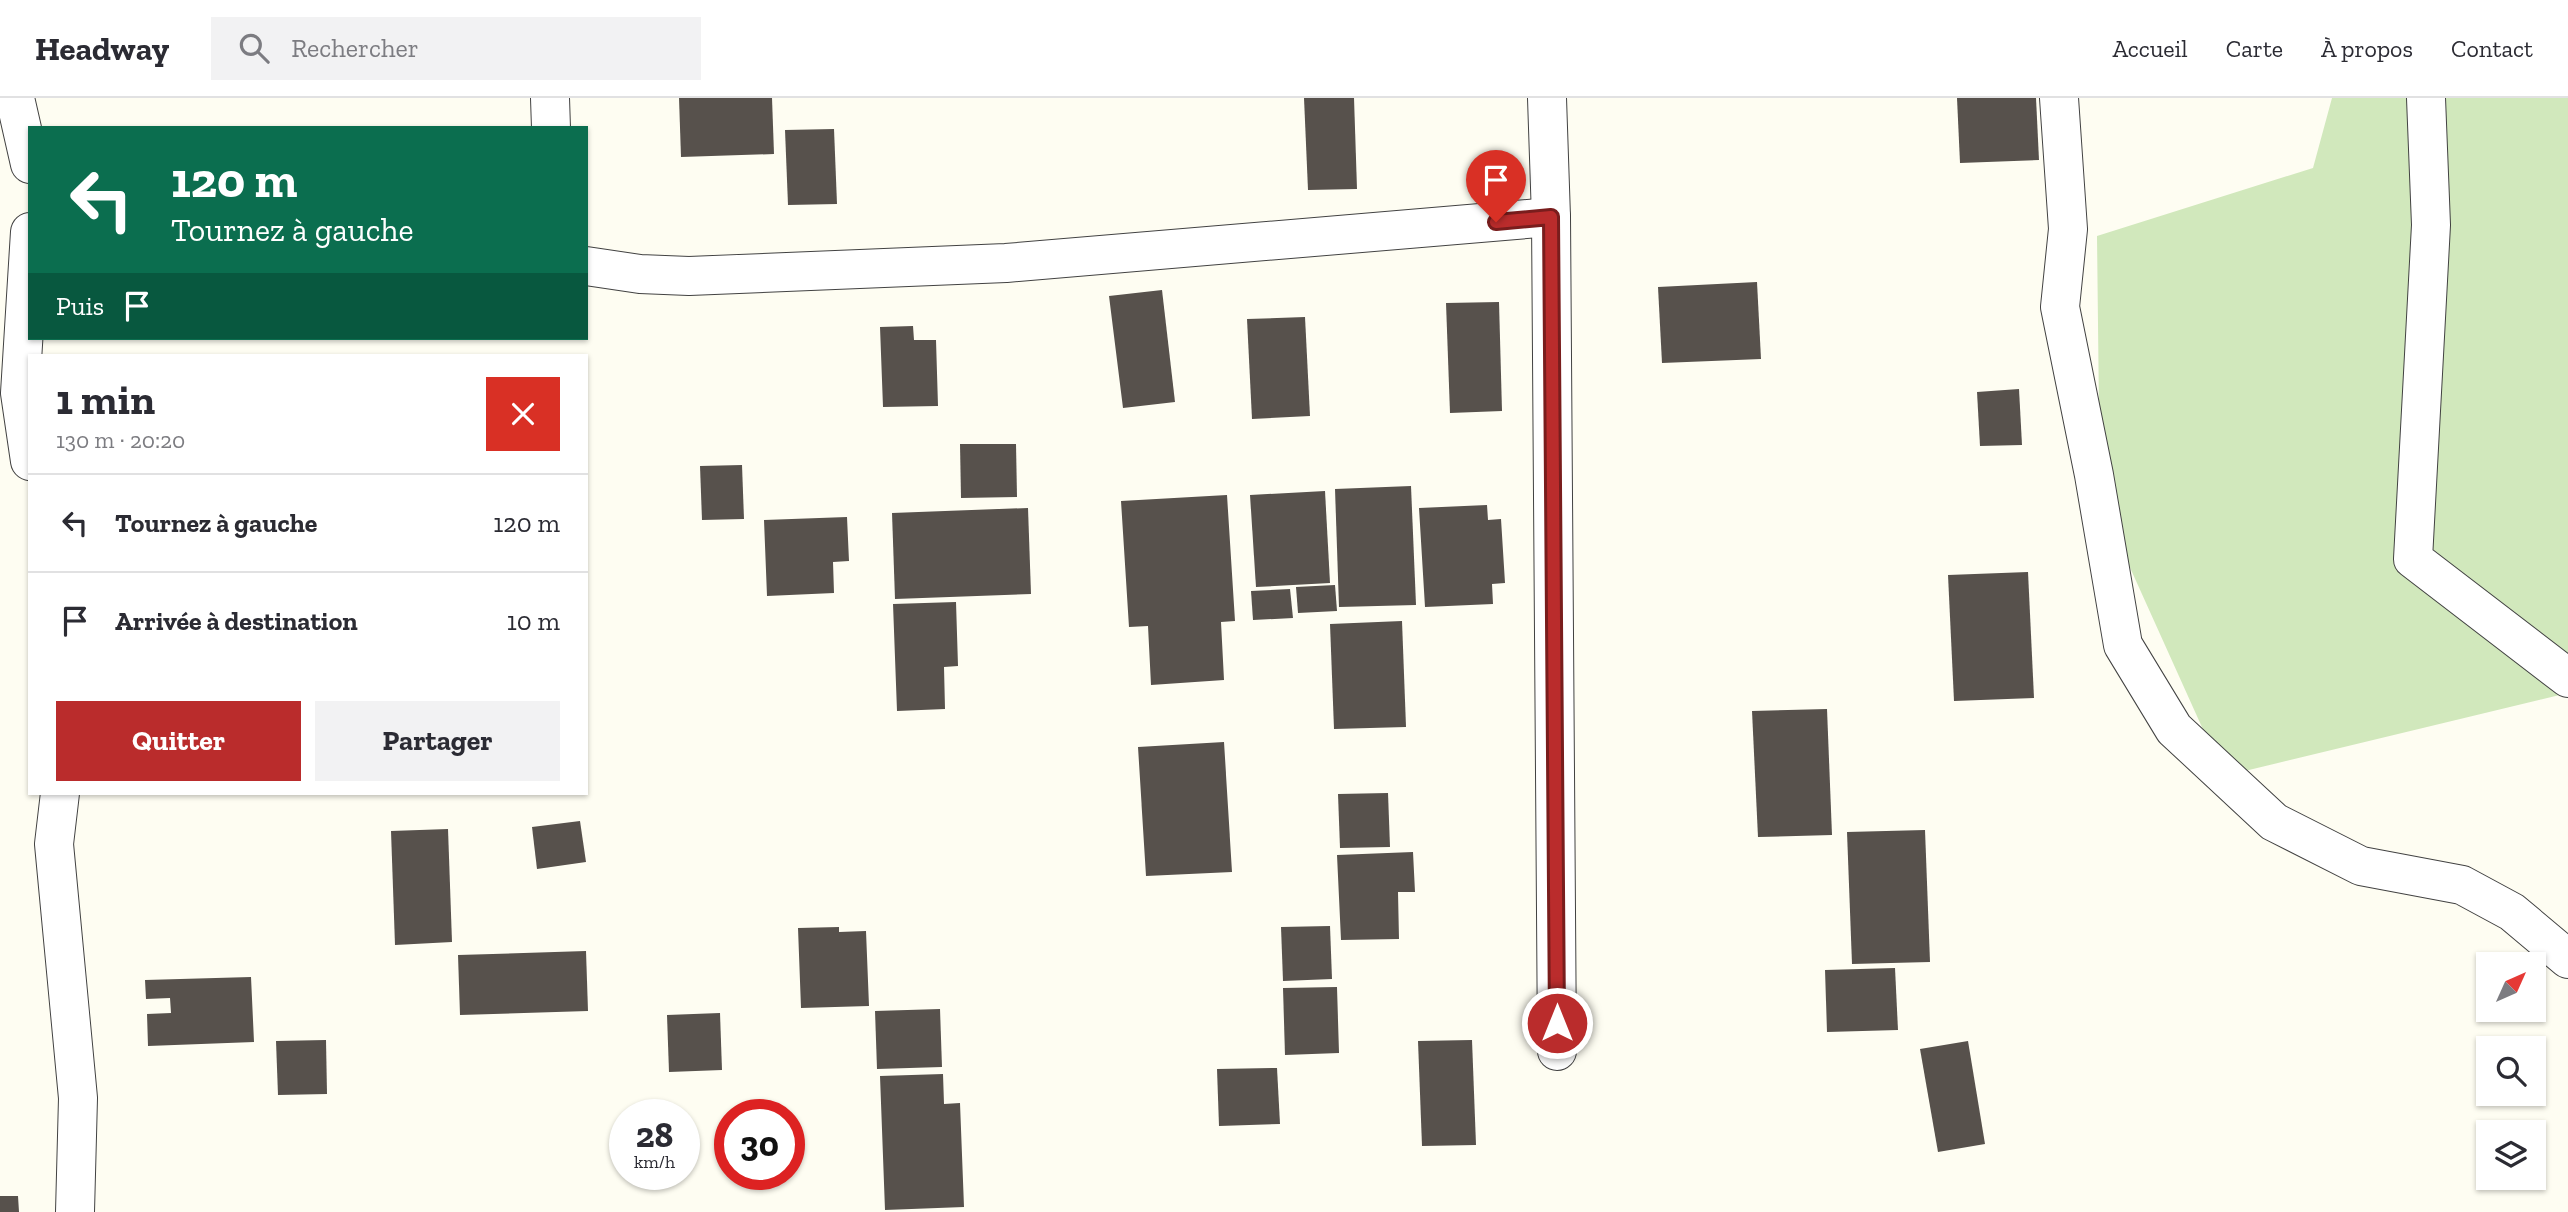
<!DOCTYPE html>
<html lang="fr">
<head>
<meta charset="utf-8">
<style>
	body { margin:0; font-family:"Zilla Slab",serif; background:#f2f2f3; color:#2b2b33; height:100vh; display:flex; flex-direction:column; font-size:26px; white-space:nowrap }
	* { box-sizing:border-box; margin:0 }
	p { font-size:23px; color:#7c7c81 }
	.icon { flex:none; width:38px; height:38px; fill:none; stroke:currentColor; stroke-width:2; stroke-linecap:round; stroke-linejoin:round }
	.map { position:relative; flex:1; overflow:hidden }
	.panel { position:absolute; left:28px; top:256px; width:560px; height:441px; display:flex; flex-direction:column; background:#fff; border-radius:0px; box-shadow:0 2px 5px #0004 }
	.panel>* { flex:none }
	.hud { position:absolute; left:28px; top:28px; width:560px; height:214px; border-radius:0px; box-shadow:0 2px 5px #0004; background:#0b6e4f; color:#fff; overflow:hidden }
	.needle { width:46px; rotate:45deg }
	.buttons { position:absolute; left:2476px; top:854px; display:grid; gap:14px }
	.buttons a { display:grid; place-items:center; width:70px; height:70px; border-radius:0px; background:#fff; box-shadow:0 2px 5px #0004; font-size:35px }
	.speed { position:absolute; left:609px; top:1001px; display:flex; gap:14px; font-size:35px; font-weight:700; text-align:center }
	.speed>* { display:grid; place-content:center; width:91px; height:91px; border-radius:50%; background:#fff; box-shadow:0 2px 5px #0004; line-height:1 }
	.speed small { font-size:18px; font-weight:400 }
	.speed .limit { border:10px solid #d22; background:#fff; color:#111 }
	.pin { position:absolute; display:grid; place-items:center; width:60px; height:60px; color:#fff; margin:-72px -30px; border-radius:50% 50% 50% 0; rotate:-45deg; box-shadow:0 0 7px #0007 }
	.pin .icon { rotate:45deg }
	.me { position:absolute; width:77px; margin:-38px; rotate:0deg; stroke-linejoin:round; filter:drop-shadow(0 0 5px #0008) }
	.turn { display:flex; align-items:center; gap:24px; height:147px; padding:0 28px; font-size:32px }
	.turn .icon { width:91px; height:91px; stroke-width:2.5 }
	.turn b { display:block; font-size:49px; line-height:60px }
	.then { display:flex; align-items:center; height:66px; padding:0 28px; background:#0003; gap:14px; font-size:26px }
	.round { display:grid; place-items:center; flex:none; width:74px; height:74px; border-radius:0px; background:#f2f2f3 }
	.headline { display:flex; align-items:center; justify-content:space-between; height:119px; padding:0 28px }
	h1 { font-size:42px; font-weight:800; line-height:52px }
	.button { display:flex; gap:14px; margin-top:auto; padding:14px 28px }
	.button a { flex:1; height:80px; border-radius:0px; background:#ba2c2c; color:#fff; font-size:28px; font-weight:800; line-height:80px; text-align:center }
	.button a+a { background:#f2f2f3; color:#2b2b33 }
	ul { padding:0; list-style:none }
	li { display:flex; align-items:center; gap:21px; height:98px; padding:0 28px; border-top:2px solid #e1e1e2 }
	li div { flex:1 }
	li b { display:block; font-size:26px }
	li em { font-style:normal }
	header { display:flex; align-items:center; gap:42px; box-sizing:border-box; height:98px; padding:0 35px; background:#fff; border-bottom:2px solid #e1e1e2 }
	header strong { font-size:33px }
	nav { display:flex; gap:38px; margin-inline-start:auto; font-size:24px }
	.search { width:490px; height:63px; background:#f2f2f3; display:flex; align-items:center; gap:18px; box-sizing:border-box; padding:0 24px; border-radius:0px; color:#7c7c81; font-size:26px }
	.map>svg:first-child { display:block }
</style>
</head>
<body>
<header>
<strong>Headway</strong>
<div class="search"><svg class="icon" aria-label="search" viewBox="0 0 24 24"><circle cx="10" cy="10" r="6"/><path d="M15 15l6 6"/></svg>Rechercher</div>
<nav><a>Accueil</a><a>Carte</a><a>À propos</a><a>Contact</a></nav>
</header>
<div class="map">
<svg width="2568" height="1114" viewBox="0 0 2568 1114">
	<rect width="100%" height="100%" fill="#fefdf2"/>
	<path fill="#d1e8bc" d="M 2332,0 L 2568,0 L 2568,595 L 2224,678 L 2100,403 L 2097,138 L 2313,70 Z"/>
	<g fill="#57514c">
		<path d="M 679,0 L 772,0 L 774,56 L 681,59 Z"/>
		<path d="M 1304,0 L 1354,0 L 1357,91 L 1308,92 Z"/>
		<path d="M 1957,0 L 2036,0 L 2039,62 L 1960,65 Z"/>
		<path d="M 834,31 L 837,106 L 788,107 L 785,32 Z"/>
		<path d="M 1757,184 L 1761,261 L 1662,265 L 1658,189 Z"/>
		<path d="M 1162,192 L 1175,304 L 1123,310 L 1109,198 Z"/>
		<path d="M 1499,204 L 1502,313 L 1450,315 L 1446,205 Z"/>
		<path d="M 1305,219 L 1310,318 L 1252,321 L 1247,221 Z"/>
		<path d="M 913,228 L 914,242 L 936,242 L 938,308 L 883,309 L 880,229 Z"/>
		<path d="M 2019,291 L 2022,347 L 1980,348 L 1977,294 Z"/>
		<path d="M 960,346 L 1016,346 L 1017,399 L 961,400 Z"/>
		<path d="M 742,367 L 744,421 L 702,422 L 700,368 Z"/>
		<path d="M 1411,388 L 1416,507 L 1339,509 L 1335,391 Z"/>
		<path d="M 1325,393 L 1330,485 L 1256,489 L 1250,397 Z"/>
		<path d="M 1227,397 L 1235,523 L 1221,524 L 1224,582 L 1151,587 L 1148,528 L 1129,529 L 1121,403 Z"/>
		<path d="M 1487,407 L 1488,422 L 1501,421 L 1505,485 L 1492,486 L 1493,506 L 1425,509 L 1419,410 Z"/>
		<path d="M 1028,410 L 1031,496 L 895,501 L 892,415 Z"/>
		<path d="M 847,419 L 849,463 L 833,464 L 834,495 L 767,498 L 764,422 Z"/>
		<path d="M 2028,474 L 2034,600 L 1954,603 L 1948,477 Z"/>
		<path d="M 1335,487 L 1337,513 L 1298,515 L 1296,489 Z"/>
		<path d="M 1290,491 L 1293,520 L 1253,522 L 1251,493 Z"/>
		<path d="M 956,504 L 958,568 L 944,569 L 945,611 L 897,613 L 893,506 Z"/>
		<path d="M 1402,523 L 1406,629 L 1334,631 L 1330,526 Z"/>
		<path d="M 1827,611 L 1832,737 L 1758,739 L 1752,613 Z"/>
		<path d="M 1224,644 L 1232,774 L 1146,778 L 1138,649 Z"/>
		<path d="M 1388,695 L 1390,749 L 1340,750 L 1338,696 Z"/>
		<path d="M 580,723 L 586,764 L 537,771 L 532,729 Z"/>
		<path d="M 448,731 L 452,844 L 395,847 L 391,733 Z"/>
		<path d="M 1925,732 L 1930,864 L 1852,866 L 1847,734 Z"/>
		<path d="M 1413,754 L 1415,794 L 1398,794 L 1399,841 L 1341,842 L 1337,757 Z"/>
		<path d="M 1330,828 L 1332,881 L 1283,883 L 1281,829 Z"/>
		<path d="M 839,829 L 839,834 L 866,833 L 869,908 L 801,910 L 798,830 Z"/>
		<path d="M 586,853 L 588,913 L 460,917 L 458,857 Z"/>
		<path d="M 1895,870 L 1898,932 L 1827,934 L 1825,872 Z"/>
		<path d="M 251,879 L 254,944 L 148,948 L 147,916 L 171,915 L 170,900 L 146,901 L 145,882 Z"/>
		<path d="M 1337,889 L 1339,955 L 1285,957 L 1283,890 Z"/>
		<path d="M 940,911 L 942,969 L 877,971 L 875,913 Z"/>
		<path d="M 720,915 L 722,972 L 669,974 L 667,917 Z"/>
		<path d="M 326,942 L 327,996 L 278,997 L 276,943 Z"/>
		<path d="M 1472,942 L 1476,1047 L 1422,1048 L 1418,943 Z"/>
		<path d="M 1968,943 L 1985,1046 L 1938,1054 L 1920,951 Z"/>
		<path d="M 1277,970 L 1280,1026 L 1219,1028 L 1217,971 Z"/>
		<path d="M 943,976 L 944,1006 L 960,1005 L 964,1109 L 885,1112 L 880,978 Z"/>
		<path d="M 0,1098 L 18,1098 L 19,1114 L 0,1114 Z"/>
	</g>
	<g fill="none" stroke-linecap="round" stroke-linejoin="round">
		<g stroke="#424242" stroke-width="40">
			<g id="minor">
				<path d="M 15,0 L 30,66"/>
				<path d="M 550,0 L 551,30"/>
				<path d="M 1547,0 L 1551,119 L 1557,953"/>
				<path d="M 2059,0 L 2068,131 L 2060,209 L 2094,377 L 2123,547 L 2174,631 L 2274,724 L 2361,768 L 2462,787 L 2512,814 L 2568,861"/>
				<path d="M 2426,0 L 2431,127 L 2413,461 L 2568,580"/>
				<path d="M 30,134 L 20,295 L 30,363"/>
				<path d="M 586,168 L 640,176 L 689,178 L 1006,165 L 1551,119"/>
				<path d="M 60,695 L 54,746 L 78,1000 L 75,1114"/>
			</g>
		</g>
		<use href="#minor" stroke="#fff" stroke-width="38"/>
	</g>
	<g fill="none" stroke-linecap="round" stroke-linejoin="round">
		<g stroke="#791d1d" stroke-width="18">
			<path id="route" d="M 1496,124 L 1551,119 L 1557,925"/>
		</g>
		<use href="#route" stroke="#ba2c2c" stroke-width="12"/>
	</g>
</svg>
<div class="buttons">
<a><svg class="needle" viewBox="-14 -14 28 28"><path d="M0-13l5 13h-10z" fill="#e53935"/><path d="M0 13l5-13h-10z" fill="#7c7c81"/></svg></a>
<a><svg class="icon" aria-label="search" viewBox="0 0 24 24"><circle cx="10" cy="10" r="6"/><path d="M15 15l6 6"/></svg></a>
<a><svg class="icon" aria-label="layers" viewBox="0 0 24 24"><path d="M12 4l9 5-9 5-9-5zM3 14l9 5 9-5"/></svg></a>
</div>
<div class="speed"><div>28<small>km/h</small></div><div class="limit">30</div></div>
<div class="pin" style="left:1496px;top:124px;background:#d93025"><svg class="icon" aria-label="arrive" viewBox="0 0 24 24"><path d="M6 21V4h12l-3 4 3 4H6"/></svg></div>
<svg class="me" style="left:1557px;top:925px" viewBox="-20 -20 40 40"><circle r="17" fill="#ba2c2c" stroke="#fff" stroke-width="3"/><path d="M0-11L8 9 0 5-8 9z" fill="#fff"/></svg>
<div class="hud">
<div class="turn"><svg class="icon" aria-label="left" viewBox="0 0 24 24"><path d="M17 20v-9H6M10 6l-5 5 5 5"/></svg><div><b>120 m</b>Tournez à gauche</div></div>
<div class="then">Puis<svg class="icon" aria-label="arrive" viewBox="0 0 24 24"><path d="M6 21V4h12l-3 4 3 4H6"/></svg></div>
</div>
<section class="panel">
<div class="headline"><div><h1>1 min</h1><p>130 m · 20:20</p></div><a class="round" style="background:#d93025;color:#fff"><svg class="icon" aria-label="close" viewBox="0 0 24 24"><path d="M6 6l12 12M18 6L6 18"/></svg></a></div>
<ul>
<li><svg class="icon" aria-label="left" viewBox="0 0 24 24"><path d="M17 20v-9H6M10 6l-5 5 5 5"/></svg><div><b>Tournez à gauche</b></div><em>120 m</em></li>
<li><svg class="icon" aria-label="arrive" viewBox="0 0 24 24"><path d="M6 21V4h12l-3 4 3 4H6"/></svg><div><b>Arrivée à destination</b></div><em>10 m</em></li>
</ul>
<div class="button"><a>Quitter</a><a>Partager</a></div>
</section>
</div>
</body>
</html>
